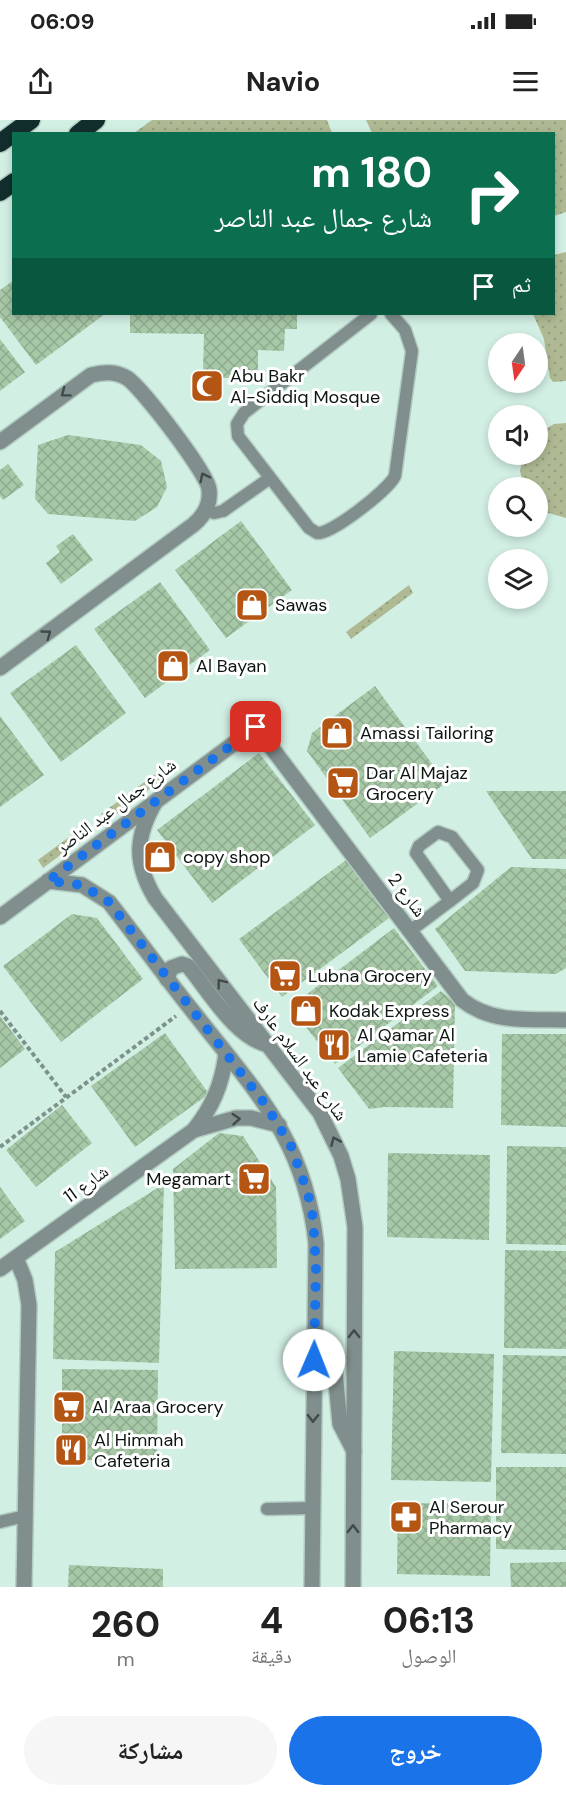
<!DOCTYPE html>
<html lang="ar">
<head>
<meta charset="utf-8">
<style>
	body { margin:0; font-family:"DM Sans","Noto Naskh Arabic",sans-serif; background:#f6f6f6; color:#222; direction:rtl; height:100vh; display:flex; flex-direction:column; font-size:22px; white-space:nowrap }
	* { box-sizing:border-box; margin:0 }
	p { font-size:20px; color:#767676 }
	.icon { flex:none; width:33px; height:33px; fill:none; stroke:currentColor; stroke-width:2; stroke-linecap:round; stroke-linejoin:round }
	.map { position:relative; height:1467px; overflow:hidden; direction:ltr }
	.side { display:flex; flex-direction:column; background:#fff; flex:1 }
	.side>* { flex:none }
	.hud { position:absolute; left:12px; top:12px; width:543px; height:183px; border-radius:0px; box-shadow:0 3px 9px #0003; direction:rtl; background:#0b6e4f; color:#fff; overflow:hidden }
	.needle { width:39px; rotate:193deg }
	.buttons { position:absolute; left:488px; top:213px; display:grid; gap:12px }
	.buttons a { display:grid; place-items:center; width:60px; height:60px; border-radius:50%; background:#fff; box-shadow:0 3px 9px #0003; font-size:30px }
	.pin { position:absolute; display:grid; place-items:center; width:51px; height:51px; color:#fff; margin:-26px; border-radius:12px; box-shadow:0 3px 9px #0006 }
	.me { position:absolute; width:66px; margin:-33px; rotate:1deg; stroke-linejoin:round; filter:drop-shadow(0 0 4px #0008) }
	.turn { display:flex; align-items:center; gap:21px; height:126px; padding:0 24px; font-size:27px }
	.turn .icon { width:78px; height:78px; stroke-width:2.5 }
	.turn b { display:block; font-size:42px; line-height:51px }
	.then { display:flex; align-items:center; height:57px; padding:0 24px; background:#0003; gap:12px; font-size:22px }
	.eta { display:flex; justify-content:space-evenly; align-items:center; height:102px; text-align:center }
	.eta b { font-size:36px; font-weight:700; line-height:42px }
	.button { display:flex; gap:12px; margin-top:auto; padding:12px 24px }
	.button a { flex:1; height:69px; border-radius:36px; background:#1a73e8; color:#fff; font-size:24px; font-weight:700; line-height:69px; text-align:center }
	.button a+a { background:#f6f6f6; color:#222 }
	.status { display:flex; justify-content:space-between; align-items:center; height:42px; padding:0 30px; background:#fff; direction:ltr }
	.status svg { height:16px; fill:currentColor }
	header { display:flex; justify-content:space-between; align-items:center; height:78px; padding:0 24px; background:#fff; font-size:27px; font-weight:700 }
	.map>svg:first-child { display:block }
</style>
</head>
<body>
<div class="status"><b>06:09</b><svg viewBox="0 0 49 12"><path d="M0 12V9h3v3zM5 12V6h3v6zM10 12V3h3v9zM15 12V0h3v12zM26 1h20v11H26zM47 4h2v5h-2z"/></svg></div>
<header><svg class="icon" aria-label="menu" viewBox="0 0 24 24"><path d="M4 6h16M4 12h16M4 18h16"/></svg>Navio<svg class="icon" aria-label="share" viewBox="0 0 24 24"><path d="M12 15V3M7 8l5-5 5 5M5 13v7h14v-7"/></svg></header>
<div class="map">
<svg width="566" height="1467" viewBox="0 0 566 1467">
	<defs>
		<pattern id="grass-dots" width="8" height="8" patternUnits="userSpaceOnUse" patternTransform="scale(1.5)"><rect width="8" height="8" fill="#afba94"/><path d="M2 2h.1M6 6h.1" fill="none" stroke="#959f7f" stroke-width="1.8" stroke-linecap="round"/></pattern>
		<pattern id="building-cross-hatch" width="8" height="8" patternUnits="userSpaceOnUse" patternTransform="scale(1.5)"><rect width="8" height="8" fill="#a7c8a7"/><path d="M0 0l8 8M0 8l8-8" fill="none" stroke="#8eab8f"/></pattern>
	</defs>
	<rect width="100%" height="100%" fill="#d2efe4"/>
	<g fill="url(#grass-dots)">
		<path d="M 152,0 L 327,0 L 332,13 L 134,13 Z"/>
		<path d="M 366,0 L 566,0 L 566,92 L 554,96 L 554,14 L 372,13 Z"/>
		<path d="M 566,132 L 566,261 L 553,262 L 550,258 L 544,219 L 533,194 L 554,194 L 554,135 Z"/>
		<path d="M 566,303 L 566,398 L 545,392 L 537,386 L 537,368 L 524,367 L 520,351 L 523,335 L 537,334 L 537,314 L 554,304 Z"/>
		<path d="M 409,465 L 413,473 L 351,519 L 346,512 Z"/>
		<path d="M 162,649 L 167,656 L 107,701 L 101,694 Z"/>
		<path d="M 80,709 L 86,716 L 43,748 L 38,740 Z"/>
	</g>
	<g fill="url(#building-cross-hatch)">
		<path d="M 14,160 L 14,194 L 105,194 L 36,245 L 0,197 L 0,170 Z"/>
		<path d="M 130,194 L 297,194 L 297,209 L 285,209 L 284,231 L 258,230 L 258,251 L 242,250 L 241,258 L 218,258 L 218,251 L 203,251 L 204,214 L 130,213 Z"/>
		<path d="M 0,219 L 25,252 L 0,271 Z"/>
		<path d="M 68,315 L 141,325 L 161,341 L 167,367 L 157,387 L 135,401 L 48,394 L 35,379 L 38,325 Z"/>
		<path d="M 8,344 L 24,365 L 3,380 L 0,376 L 0,350 Z"/>
		<path d="M 241,401 L 292,470 L 226,518 L 175,450 Z"/>
		<path d="M 73,414 L 93,440 L 61,464 L 46,443 L 60,432 L 56,426 Z"/>
		<path d="M 160,462 L 210,530 L 145,578 L 94,509 Z"/>
		<path d="M 76,525 L 126,593 L 61,642 L 10,573 Z"/>
		<path d="M 375,566 L 446,663 L 370,718 L 307,631 L 312,613 Z"/>
		<path d="M 0,596 L 44,655 L 0,687 Z"/>
		<path d="M 259,633 L 315,705 L 212,783 L 157,710 Z"/>
		<path d="M 486,671 L 566,671 L 566,739 L 532,739 Z"/>
		<path d="M 346,740 L 389,798 L 282,877 L 239,819 Z"/>
		<path d="M 511,747 L 566,749 L 566,848 L 556,854 L 465,851 L 435,809 Z"/>
		<path d="M 72,794 L 97,798 L 143,859 L 61,922 L 3,846 Z"/>
		<path d="M 394,808 L 438,866 L 335,944 L 290,887 Z"/>
		<path d="M 441,871 L 455,883 L 453,988 L 385,987 L 369,989 L 338,948 Z"/>
		<path d="M 0,896 L 25,929 L 0,948 Z"/>
		<path d="M 165,913 L 209,974 L 135,1027 L 91,966 Z"/>
		<path d="M 502,914 L 566,914 L 566,1007 L 501,1005 Z"/>
		<path d="M 62,985 L 92,1023 L 36,1067 L 6,1030 Z"/>
		<path d="M 219,1013 L 243,1016 L 276,1067 L 277,1148 L 175,1149 L 173,1049 Z"/>
		<path d="M 507,1026 L 566,1027 L 566,1125 L 506,1124 Z"/>
		<path d="M 388,1033 L 490,1035 L 489,1120 L 387,1117 Z"/>
		<path d="M 164,1064 L 159,1243 L 53,1239 L 55,1132 Z"/>
		<path d="M 0,1067 L 25,1101 L 0,1119 Z"/>
		<path d="M 505,1130 L 566,1131 L 566,1229 L 504,1228 Z"/>
		<path d="M 394,1231 L 494,1234 L 491,1362 L 391,1360 Z"/>
		<path d="M 503,1235 L 566,1236 L 566,1334 L 501,1333 Z"/>
		<path d="M 62,1249 L 158,1250 L 157,1340 L 62,1340 Z"/>
		<path d="M 496,1347 L 566,1347 L 566,1430 L 496,1429 Z"/>
		<path d="M 398,1383 L 491,1384 L 490,1456 L 397,1454 Z"/>
		<path d="M 566,1442 L 566,1467 L 511,1467 L 510,1443 Z"/>
		<path d="M 69,1445 L 163,1449 L 163,1467 L 68,1467 Z"/>
	</g>
	<g fill="none" stroke-linecap="round" stroke-linejoin="round">
		<g stroke="#b2ccc2" stroke-width="15">
			<g id="service">
				<path d="M 371,194 L 244,293 L 237,304 L 238,316 L 309,408 L 317,413 C 331,415 388,370 395,356 L 412,231 L 405,210 L 391,194"/>
				<path d="M 206,390 L 214,393 L 223,391 L 270,358"/>
				<path d="M 438,712 L 452,717 L 478,750 L 473,763 L 450,781 L 416,733 L 419,726 Z"/>
				<path d="M 410,811 L 450,781"/>
				<path d="M 267,1389 L 313,1388"/>
				<path d="M 0,1402 L 25,1396"/>
			</g>
		</g>
		<g stroke="#b2ccc2" stroke-width="18">
			<g id="minor">
				<path d="M 0,322 L 91,255 C 104,252 115,251 127,258 C 142,268 207,353 209,369 C 211,384 204,396 193,405 L 0,548"/>
				<path d="M 194,1010 C 213,986 222,964 226,934"/>
				<path d="M 16,1138 L 25,1160 L 29,1185 L 24,1467"/>
				<path d="M 0,1149 L 194,1010 L 236,998 L 251,998 L 279,1005"/>
			</g>
		</g>
		<g stroke="#b2ccc2" stroke-width="18">
			<g id="tertiary">
				<path d="M 156,681 C 135,716 134,743 155,778 L 320,993 L 341,1036 L 348,1059 L 355,1107 L 353,1467"/>
				<path d="M 48,761 L 82,765 L 109,782 C 138,819 165,857 195,894 C 256,972 305,1020 316,1123 L 312,1467"/>
				<path d="M 0,797 L 256,607 L 462,880 C 492,904 530,899 566,900"/>
				<path d="M 167,859 L 171,848 L 182,844 L 188,846 C 209,871 236,919 269,925"/>
				<path d="M 314,1241 L 321,1234 L 331,1236 L 334,1241 L 340,1304 L 354,1331"/>
			</g>
		</g>
		<g stroke="#b2ccc2" stroke-width="21">
			<g id="motorway">
				<path d="M 78,14 L 96,0"/>
				<path d="M 0,23 L 31,0"/>
				<path d="M 0,72 L 14,62"/>
			</g>
		</g>
		<g stroke="#7d928a" stroke-width="4" stroke-dasharray="4.5 3" stroke-linecap="butt">
			<path d="M 0,891 L 66,977"/>
			<path d="M 0,1027 L 176,896"/>
		</g>
		<use href="#service" stroke="#818e8e" stroke-width="12"/>
		<use href="#minor" stroke="#818e8e" stroke-width="15"/>
		<use href="#tertiary" stroke="#818e8e" stroke-width="15"/>
		<use href="#motorway" stroke="#112e2d" stroke-width="18"/>
	</g>
	<defs><path id="oneway-chevron" d="M-2-3.5L2.5 0L-2 3.5" fill="none" stroke-width="1.6" stroke-linecap="round" stroke-linejoin="round" transform="scale(1.5)"/></defs>
	<g stroke="#404b49">
		<use href="#oneway-chevron" transform="translate(65 273) rotate(143)"/>
		<use href="#oneway-chevron" transform="translate(204 357) rotate(-116)"/>
		<use href="#oneway-chevron" transform="translate(47 514) rotate(-36)"/>
		<use href="#oneway-chevron" transform="translate(221 863) rotate(-128)"/>
		<use href="#oneway-chevron" transform="translate(236 999) rotate(-4)"/>
		<use href="#oneway-chevron" transform="translate(335 1021) rotate(-114)"/>
		<use href="#oneway-chevron" transform="translate(354 1214) rotate(-90)"/>
		<use href="#oneway-chevron" transform="translate(313 1298) rotate(91)"/>
		<use href="#oneway-chevron" transform="translate(353 1409) rotate(-89)"/>
	</g>
	<g fill="none" stroke-linecap="round" stroke-linejoin="round">
		<path stroke="#1a73e8" stroke-width="10" stroke-dasharray="0 18" d="M 256,607 L 48,761 L 82,765 L 109,782 L 265,984 L 291,1026 L 308,1074 L 313,1098 L 316,1148 L 314,1240"/>
	</g>
	<defs>
		<g id="mosque-square" transform="scale(1.725)"><rect x="-9" y="-9" width="18" height="18" rx="4" fill="#b55513" stroke="#fff"/><path d="M3.5-4.9A6 6 0 1 0 3.5 4.9A5 5 0 1 1 3.5-4.9Z" fill="#fff"/></g>
		<g id="shop-square" transform="scale(1.725)"><rect x="-9" y="-9" width="18" height="18" rx="4" fill="#b55513" stroke="#fff"/><path d="M-5-2.5h2.3a2.7 3.5 0 0 1 5.4 0H5L5.5 6h-11ZM-1.5-2.5h3a1.5 2.3 0 0 0-3 0Z" fill="#fff"/></g>
		<g id="supermarket-square" transform="scale(1.725)"><rect x="-9" y="-9" width="18" height="18" rx="4" fill="#b55513" stroke="#fff"/><path d="M-6-5.5h2.5l.6 2H6L4.5 2H-2.5L-4.4-4H-6ZM-1.5 3.2a1.3 1.3 0 1 0 .1 0ZM3 3.2a1.3 1.3 0 1 0 .1 0Z" fill="#fff"/></g>
		<g id="restaurant-square" transform="scale(1.725)"><rect x="-9" y="-9" width="18" height="18" rx="4" fill="#b55513" stroke="#fff"/><path d="M-5-6h1v4h1v-4h1v4h1v-4h1v5L-1.5 .5V6h-2V.5L-5-1ZM5-6V6H3V1.5H1.5Q1.5-4 5-6Z" fill="#fff"/></g>
		<g id="pharmacy-square" transform="scale(1.725)"><rect x="-9" y="-9" width="18" height="18" rx="4" fill="#b55513" stroke="#fff"/><path d="M-2-6h4v4h4v4h-4v4h-4v-4h-4v-4h4Z" fill="#fff"/></g>
	</defs>
	<g fill-rule="evenodd">
		<use href="#mosque-square" x="207" y="266"/>
		<use href="#shop-square" x="252" y="485"/>
		<use href="#shop-square" x="173" y="546"/>
		<use href="#shop-square" x="337" y="613"/>
		<use href="#supermarket-square" x="343" y="663"/>
		<use href="#shop-square" x="160" y="737"/>
		<use href="#supermarket-square" x="285" y="856"/>
		<use href="#shop-square" x="306" y="891"/>
		<use href="#restaurant-square" x="334" y="925"/>
		<use href="#supermarket-square" x="254" y="1059"/>
		<use href="#supermarket-square" x="69" y="1287"/>
		<use href="#restaurant-square" x="71" y="1330"/>
		<use href="#pharmacy-square" x="406" y="1397"/>
	</g>
	<g text-anchor="middle" stroke-width="6" stroke-linejoin="round" paint-order="stroke">
		<g font-size="18" fill="#0b1511" stroke="#fff" text-anchor="start">
			<text x="230" y="262">Abu Bakr<tspan x="230" dy="21">Al-Siddiq Mosque</tspan></text>
			<text x="275" y="491">Sawas</text>
			<text x="196" y="552">Al Bayan</text>
			<text x="360" y="619">Amassi Tailoring</text>
			<text x="366" y="659">Dar Al Majaz<tspan x="366" dy="21">Grocery</tspan></text>
			<text x="183" y="743">copy shop</text>
			<text x="308" y="862">Lubna Grocery</text>
			<text x="329" y="897">Kodak Express</text>
			<text x="357" y="921">Al Qamar Al<tspan x="357" dy="21">Lamie Cafeteria</tspan></text>
			<text x="231" y="1065" text-anchor="end">Megamart</text>
			<text x="92" y="1293">Al Araa Grocery</text>
			<text x="94" y="1326">Al Himmah<tspan x="94" dy="21">Cafeteria</tspan></text>
			<text x="429" y="1393">Al Serour<tspan x="429" dy="21">Pharmacy</tspan></text>
		</g>
		<g font-size="18" fill="#0b1511" stroke="#fff">
			<text transform="translate(116 686) rotate(-37)" y="6">شارع جمال عبد الناصر</text>
			<text transform="translate(407 775) rotate(53)" y="6">شارع 2</text>
			<text transform="translate(300 939) rotate(54)" y="6">شارع عبد السلام عارف</text>
			<text transform="translate(86 1064) rotate(-36)" y="6">شارع 11</text>
		</g>
	</g>
</svg>
<div class="buttons">
<a><svg class="needle" viewBox="-14 -14 28 28"><path d="M0-13l5 13h-10z" fill="#e53935"/><path d="M0 13l5-13h-10z" fill="#767676"/></svg></a>
<a><svg class="icon" aria-label="sound" viewBox="0 0 24 24"><path d="M4 9h4l5-4v14l-5-4H4zM17 9q2 3 0 6"/></svg></a>
<a><svg class="icon" aria-label="search" viewBox="0 0 24 24"><circle cx="10" cy="10" r="6"/><path d="M15 15l6 6"/></svg></a>
<a><svg class="icon" aria-label="layers" viewBox="0 0 24 24"><path d="M12 4l9 5-9 5-9-5zM3 14l9 5 9-5"/></svg></a>
</div>
<div class="pin" style="left:256px;top:607px;background:#d93025"><svg class="icon" aria-label="arrive" viewBox="0 0 24 24"><path d="M6 21V4h12l-3 4 3 4H6"/></svg></div>
<svg class="me" style="left:314px;top:1240px" viewBox="-20 -20 40 40"><circle r="19" fill="#fff"/><path d="M0-13L10 11 0 6-10 11z" fill="#1a73e8"/></svg>
<div class="hud">
<div class="turn"><svg class="icon" aria-label="right" viewBox="0 0 24 24"><path d="M7 20v-9h11M14 6l5 5-5 5"/></svg><div><b>180 m</b>شارع جمال عبد الناصر</div></div>
<div class="then">ثم<svg class="icon" aria-label="arrive" viewBox="0 0 24 24"><path d="M6 21V4h12l-3 4 3 4H6"/></svg></div>
</div>
</div>
<section class="side">
<div class="eta">
<div><b>06:13</b><p>الوصول</p></div>
<div><b>4</b><p>دقيقة</p></div>
<div><b>260</b><p>m</p></div>
</div>
<div class="button"><a>خروج</a><a>مشاركة</a></div>
</section>
</body>
</html>
